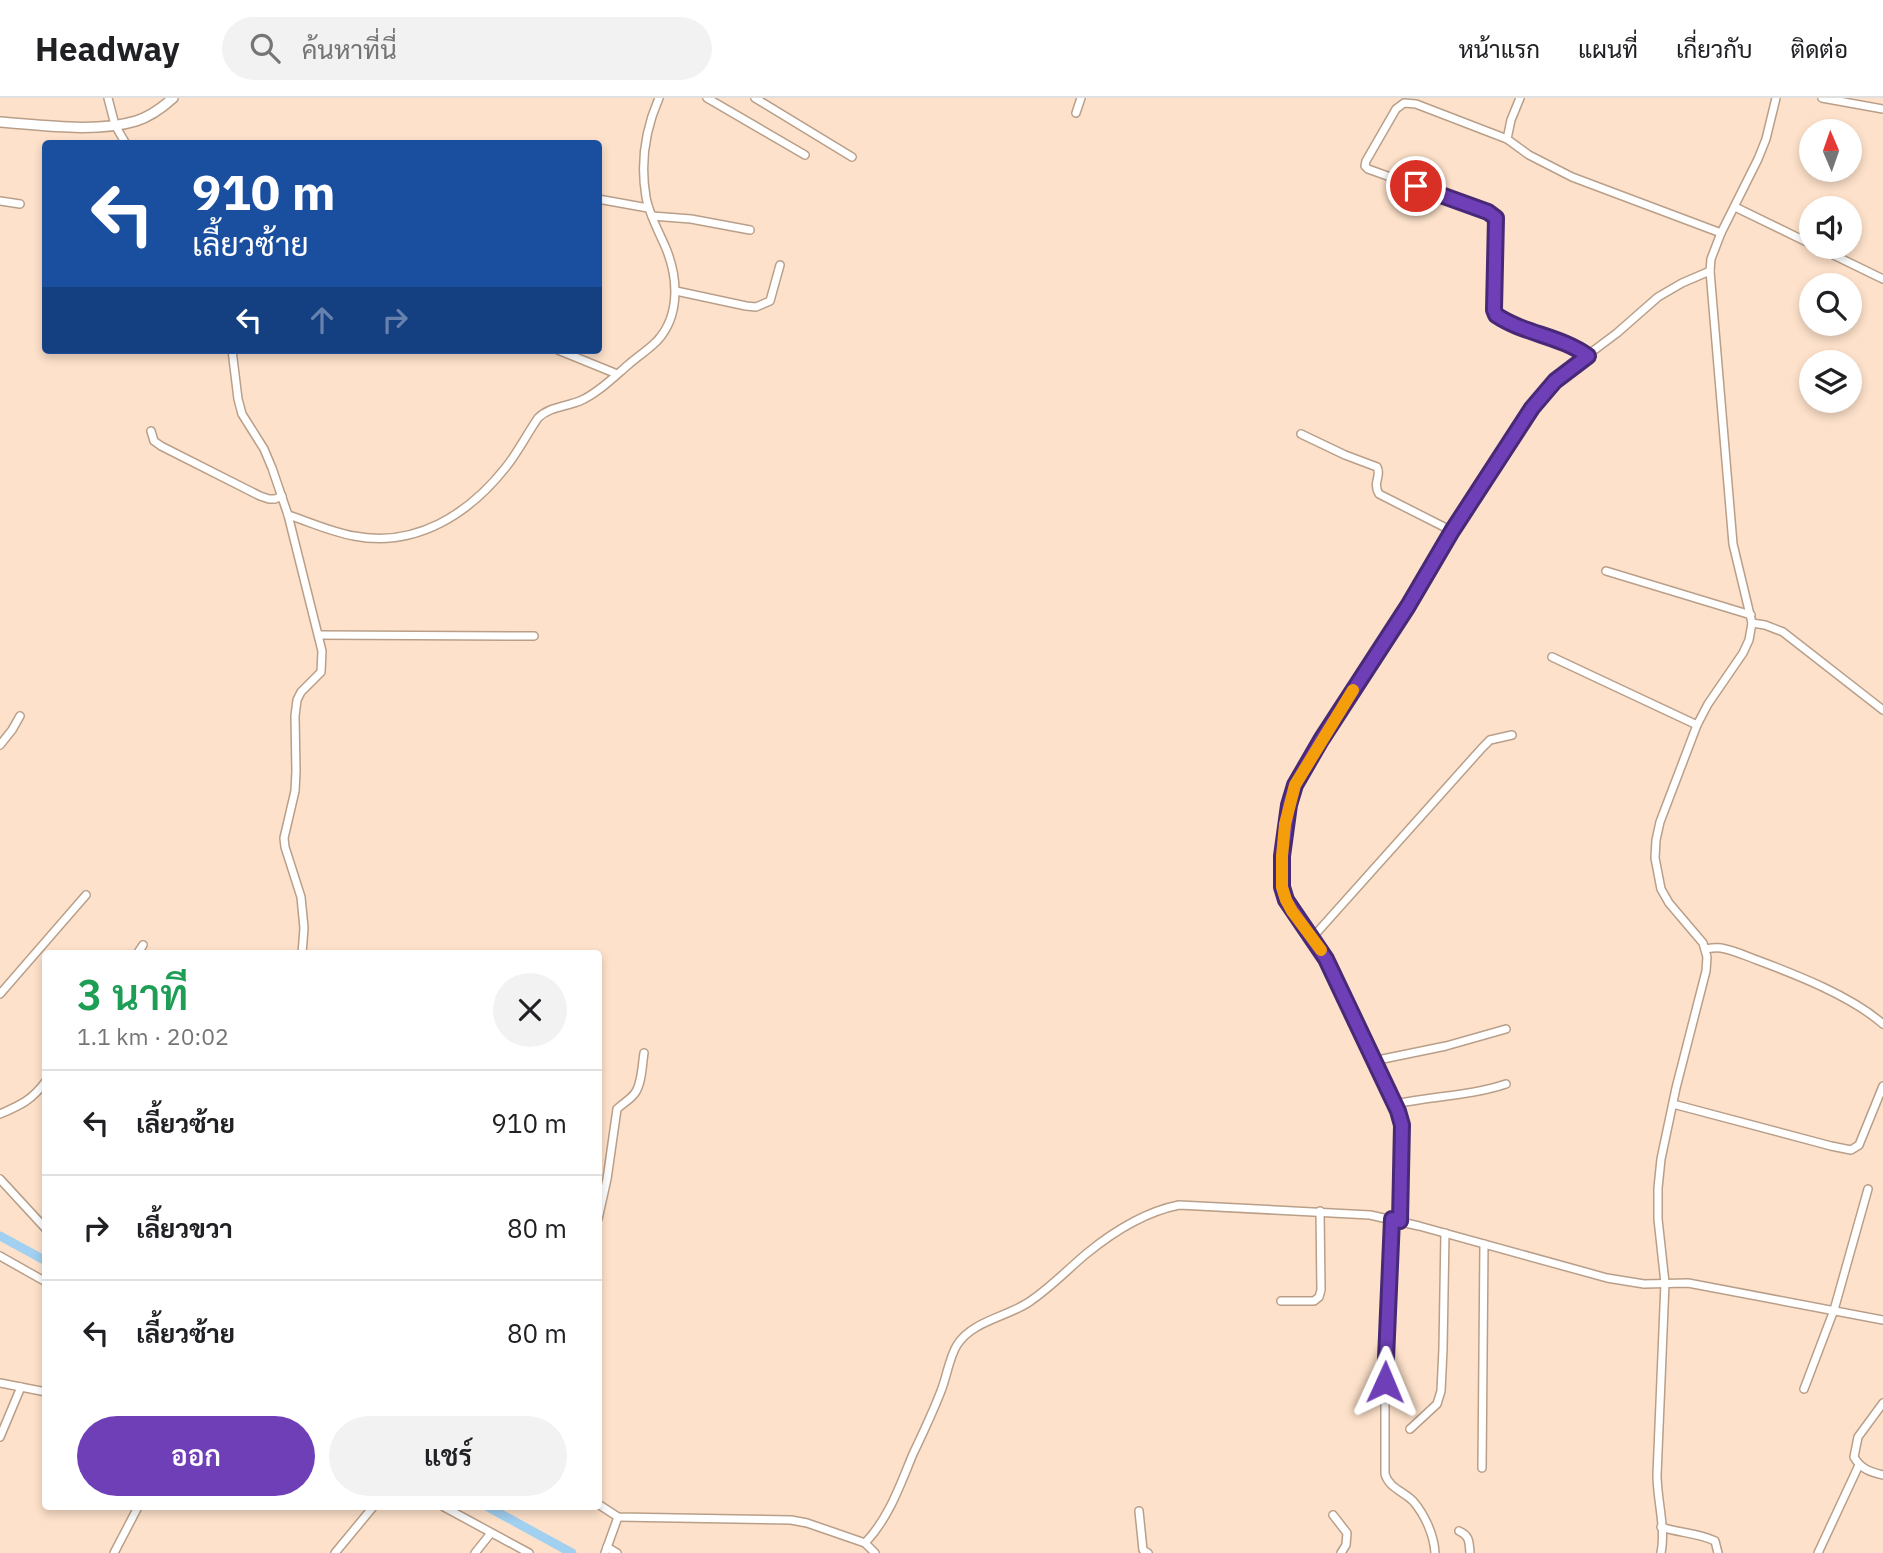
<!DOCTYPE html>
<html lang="th">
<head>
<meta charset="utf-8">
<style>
	body { margin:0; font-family:"IBM Plex Sans",Sarabun,sans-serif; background:#f2f2f2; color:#202124; height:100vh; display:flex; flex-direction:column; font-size:26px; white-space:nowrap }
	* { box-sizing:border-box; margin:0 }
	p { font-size:23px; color:#757577 }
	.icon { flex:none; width:38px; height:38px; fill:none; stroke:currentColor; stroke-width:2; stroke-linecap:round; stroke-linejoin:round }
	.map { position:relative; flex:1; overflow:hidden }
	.details { position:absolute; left:42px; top:852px; width:560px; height:560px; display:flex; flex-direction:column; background:#fff; border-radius:7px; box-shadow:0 4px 10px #0003 }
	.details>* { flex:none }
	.guide { position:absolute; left:42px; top:42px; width:560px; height:214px; border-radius:7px; box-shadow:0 4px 10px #0003; background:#1a4fa0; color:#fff; overflow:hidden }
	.needle { width:46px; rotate:358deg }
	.buttons { position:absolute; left:1799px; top:21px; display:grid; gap:14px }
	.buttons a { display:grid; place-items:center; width:63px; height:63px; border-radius:50%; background:#fff; box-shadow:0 4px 10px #0003; font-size:35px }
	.pin { position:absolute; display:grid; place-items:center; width:60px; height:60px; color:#fff; margin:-30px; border:4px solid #fff; border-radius:50%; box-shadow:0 2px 7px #0007 }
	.me { position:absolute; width:77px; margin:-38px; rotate:1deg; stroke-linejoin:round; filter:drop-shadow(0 0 5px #0008) }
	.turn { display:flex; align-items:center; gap:24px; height:147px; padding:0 35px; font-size:32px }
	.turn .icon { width:91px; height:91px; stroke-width:2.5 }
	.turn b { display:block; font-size:49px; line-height:60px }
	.lanes { display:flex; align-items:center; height:66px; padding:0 35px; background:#0003; justify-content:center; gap:35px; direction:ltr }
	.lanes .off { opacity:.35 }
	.round { display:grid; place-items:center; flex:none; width:74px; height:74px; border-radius:37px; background:#f2f2f2 }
	.summary { display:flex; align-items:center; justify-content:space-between; height:119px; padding:0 35px }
	h1 { font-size:42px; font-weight:600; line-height:52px; color:#1e9e55 }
	.primary-button { display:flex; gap:14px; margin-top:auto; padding:14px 35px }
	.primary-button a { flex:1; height:80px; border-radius:42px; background:#6f3fb7; color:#fff; font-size:28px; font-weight:600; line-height:80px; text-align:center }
	.primary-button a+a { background:#f2f2f2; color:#202124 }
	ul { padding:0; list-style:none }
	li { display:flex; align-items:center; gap:21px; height:105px; padding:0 35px; border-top:2px solid #e0e0e0 }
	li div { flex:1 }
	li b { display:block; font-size:26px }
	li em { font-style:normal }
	header { display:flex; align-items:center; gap:42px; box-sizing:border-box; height:98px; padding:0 35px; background:#fff; border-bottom:2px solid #e0e0e0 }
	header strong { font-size:33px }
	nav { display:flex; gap:38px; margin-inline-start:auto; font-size:24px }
	.search { width:490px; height:63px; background:#f2f2f2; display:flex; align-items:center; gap:18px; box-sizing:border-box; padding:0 24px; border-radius:38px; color:#757577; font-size:26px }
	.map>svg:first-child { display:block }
</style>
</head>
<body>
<header>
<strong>Headway</strong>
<div class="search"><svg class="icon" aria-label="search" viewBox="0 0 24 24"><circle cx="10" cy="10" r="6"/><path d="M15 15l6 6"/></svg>ค้นหาที่นี่</div>
<nav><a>หน้าแรก</a><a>แผนที่</a><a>เกี่ยวกับ</a><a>ติดต่อ</a></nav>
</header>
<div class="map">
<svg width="1883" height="1455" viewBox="0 0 1883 1455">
	<rect width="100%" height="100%" fill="#fde1ca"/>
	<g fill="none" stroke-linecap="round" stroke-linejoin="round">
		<g stroke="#a1d0f0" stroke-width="9">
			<path d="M 0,1138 L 46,1163"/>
			<path d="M 488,1409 L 572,1455"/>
		</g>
		<g stroke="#b99f89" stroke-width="10">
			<g id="minor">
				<path d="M 108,0 L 115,27 L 126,46"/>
				<path d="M 707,0 L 805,57"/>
				<path d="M 755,0 L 852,59"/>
				<path d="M 1520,0 L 1511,22 L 1507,41 L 1529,57 L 1572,79 L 1721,135 L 1758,61 L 1766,41 L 1776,0"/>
				<path d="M 1822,0 L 1883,11"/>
				<path d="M 1076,15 L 1081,0"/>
				<path d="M 1507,41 L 1416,6 L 1404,5 L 1396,11 L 1366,63 L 1365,68 L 1368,71 L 1493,116 L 1496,120 L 1498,129 L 1494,215 L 1502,221 L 1570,247 L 1588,258"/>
				<path d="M 598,101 L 648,110"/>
				<path d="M 0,103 L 20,106"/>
				<path d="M 1735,109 L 1811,146"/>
				<path d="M 652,118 L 691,121 L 750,132"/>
				<path d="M 1817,149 L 1883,181"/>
				<path d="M 676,193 L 746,208 L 756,209 L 770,203 L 780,167"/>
				<path d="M 232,252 L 238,301 L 242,316 L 264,351 L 272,370 L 288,417 L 322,553 L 321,574 L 301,594 L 297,602 L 295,618 L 296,673 L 295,693 L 284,740 L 285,749 L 301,799 L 304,830 L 302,856"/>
				<path d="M 558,252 L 617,276"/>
				<path d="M 151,333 L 154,343 L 161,348 L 260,398 L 269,401 L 275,401 L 282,398"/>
				<path d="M 1301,336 L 1345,357 L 1377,369 C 1382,378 1372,384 1379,396 L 1452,433"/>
				<path d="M 288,417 C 310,424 331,434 354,438 C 416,450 469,416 506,369 C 518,354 527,336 538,320 C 550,308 567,309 582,302 C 599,294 614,279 628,267 C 637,259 648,252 657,243 C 681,217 678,178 665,148 C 658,132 649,116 646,99 C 640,64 645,32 659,0"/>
				<path d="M 1606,473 L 1751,517"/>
				<path d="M 1752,525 L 1765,527 L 1783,534 L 1883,612"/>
				<path d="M 319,537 L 534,538"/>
				<path d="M 1552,559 L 1697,627"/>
				<path d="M 0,647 L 12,632 L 20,618"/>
				<path d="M 1312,840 L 1482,650 L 1490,642 L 1512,637"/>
				<path d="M 1705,851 C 1711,850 1716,849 1721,850 C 1733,852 1746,858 1757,862 C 1797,877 1851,898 1883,926"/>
				<path d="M 137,856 L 143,847"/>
				<path d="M 0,896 L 86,797"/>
				<path d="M 1373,963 L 1446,948 L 1506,931"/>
				<path d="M 1395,1006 C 1432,998 1470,998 1506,986"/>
				<path d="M 1673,1006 L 1831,1048 L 1851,1052 L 1859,1047 L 1883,988"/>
				<path d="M 0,1016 C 21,1007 32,1002 46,983"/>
				<path d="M 0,1081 L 46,1131"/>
				<path d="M 598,1121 L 607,1081 L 617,1011 C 623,1005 630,1002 635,995 C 642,985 642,967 644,955"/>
				<path d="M 1393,1121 L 1385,1254 L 1385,1376 C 1389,1390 1403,1393 1413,1403 C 1425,1417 1434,1437 1435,1455"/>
				<path d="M 1400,1123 L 1402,1035 L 1398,1013 L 1326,861 L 1286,802 L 1282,789 L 1281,758 L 1289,707 L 1295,687 L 1321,642 L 1408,508 L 1452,433 L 1544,294 L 1565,274 L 1617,235 L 1658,199 L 1682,185 L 1710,173 L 1711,161 L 1721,135"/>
				<path d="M 0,1158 L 46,1184"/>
				<path d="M 1281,1203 L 1314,1203 L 1319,1199 L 1321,1192 L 1320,1113"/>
				<path d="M 0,1285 L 46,1294"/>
				<path d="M 1804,1291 L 1834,1212 L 1868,1091"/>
				<path d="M 1883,1305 L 1858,1339 L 1854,1359 C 1861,1371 1870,1374 1883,1377"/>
				<path d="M 1410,1331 L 1437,1306 L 1441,1293 L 1443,1251 L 1445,1135"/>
				<path d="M 0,1339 L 21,1289"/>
				<path d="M 1482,1370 L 1484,1146"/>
				<path d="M 598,1406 L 618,1419 L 791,1422 L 807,1425 L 865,1445 C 889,1420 900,1387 913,1356 C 923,1335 933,1314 941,1293 C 947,1278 949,1260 957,1247 C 972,1223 1007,1219 1029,1204 C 1050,1190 1067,1172 1086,1156 C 1114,1133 1144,1114 1179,1107 L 1370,1117 L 1419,1128 L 1607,1180 L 1644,1186 L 1688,1185 L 1883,1222"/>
				<path d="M 444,1409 L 529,1455"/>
				<path d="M 1139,1413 L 1143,1452 L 1148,1455"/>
				<path d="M 1333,1417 L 1347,1435 L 1346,1447 L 1341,1455"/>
				<path d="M 1661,1429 C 1679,1435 1699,1435 1715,1443 L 1718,1455"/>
				<path d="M 1459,1433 C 1470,1438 1469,1444 1470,1455"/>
				<path d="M 865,1445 L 875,1455"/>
				<path d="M 607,1449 L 617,1455"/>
				<path d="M 114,1455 L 138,1409"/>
				<path d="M 335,1455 L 373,1409"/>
				<path d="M 475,1455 L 491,1435"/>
				<path d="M 605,1455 L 618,1419"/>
				<path d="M 1661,1455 C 1666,1430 1657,1402 1657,1377 L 1665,1185 L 1658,1121 L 1658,1090 L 1661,1061 L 1676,990 L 1706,873 L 1707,859 L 1703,845 L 1669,805 L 1661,791 L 1655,760 L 1656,742 L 1660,724 L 1697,627 L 1708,606 L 1743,555 L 1749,542 L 1752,525 L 1733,446 L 1710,173"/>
				<path d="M 1818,1455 L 1859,1367"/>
			</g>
		</g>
		<g stroke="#b99f89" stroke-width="12">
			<path id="tertiary" d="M 0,24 C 41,27 97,35 136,23 C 149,19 163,9 173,0"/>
		</g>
		<use href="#minor" stroke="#fff" stroke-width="7"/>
		<use href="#tertiary" stroke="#fff" stroke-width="9"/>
	</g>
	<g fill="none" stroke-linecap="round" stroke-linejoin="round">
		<g stroke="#482977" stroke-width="18">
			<path id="route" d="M 1385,1284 L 1392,1121 L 1400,1123 L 1402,1027 L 1398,1013 L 1326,861 L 1286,802 L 1282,789 L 1282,758 L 1289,707 L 1295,687 L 1321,642 L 1408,508 L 1452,433 L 1532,310 L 1555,283 L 1588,258 C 1561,238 1524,236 1496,217 L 1494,212 L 1496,120 L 1488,114 L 1416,88"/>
		</g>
		<use href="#route" stroke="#6f3fb7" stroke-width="12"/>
		<path stroke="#f59e0b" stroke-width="12" d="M 1321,852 L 1292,813 L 1286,802 L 1282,789 L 1282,758 L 1285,726 L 1295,687 L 1353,592"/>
	</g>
</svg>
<div class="buttons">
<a><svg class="needle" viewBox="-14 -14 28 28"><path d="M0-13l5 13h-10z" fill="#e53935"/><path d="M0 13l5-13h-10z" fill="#757577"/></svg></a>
<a><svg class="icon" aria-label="sound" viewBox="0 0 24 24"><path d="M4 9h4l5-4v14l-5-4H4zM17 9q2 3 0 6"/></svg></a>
<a><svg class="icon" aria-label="search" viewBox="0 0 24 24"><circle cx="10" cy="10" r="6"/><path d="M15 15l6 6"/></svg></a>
<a><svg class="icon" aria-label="layers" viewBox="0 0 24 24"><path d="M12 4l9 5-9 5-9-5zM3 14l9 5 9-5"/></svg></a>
</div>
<div class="pin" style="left:1416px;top:88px;background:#d93025"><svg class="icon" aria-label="arrive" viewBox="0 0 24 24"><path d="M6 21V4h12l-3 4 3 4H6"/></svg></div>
<svg class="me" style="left:1385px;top:1284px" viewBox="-20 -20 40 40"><path d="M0-17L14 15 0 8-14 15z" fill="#6f3fb7" stroke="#fff" stroke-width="4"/></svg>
<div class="guide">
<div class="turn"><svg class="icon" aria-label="left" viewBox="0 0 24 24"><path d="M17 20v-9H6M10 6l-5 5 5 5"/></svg><div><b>910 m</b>เลี้ยวซ้าย</div></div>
<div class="lanes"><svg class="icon" aria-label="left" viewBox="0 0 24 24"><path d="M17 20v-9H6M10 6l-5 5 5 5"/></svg><svg class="icon off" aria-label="ahead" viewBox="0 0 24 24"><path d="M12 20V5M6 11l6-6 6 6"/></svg><svg class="icon off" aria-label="right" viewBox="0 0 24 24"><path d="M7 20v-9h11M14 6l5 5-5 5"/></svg></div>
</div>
<section class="details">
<div class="summary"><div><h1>3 นาที</h1><p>1.1 km · 20:02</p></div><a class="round"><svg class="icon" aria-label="close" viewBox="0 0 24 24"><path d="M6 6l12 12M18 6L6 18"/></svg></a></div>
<ul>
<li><svg class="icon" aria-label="left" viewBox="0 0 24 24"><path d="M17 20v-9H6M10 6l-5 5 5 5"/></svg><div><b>เลี้ยวซ้าย</b></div><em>910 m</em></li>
<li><svg class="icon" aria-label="right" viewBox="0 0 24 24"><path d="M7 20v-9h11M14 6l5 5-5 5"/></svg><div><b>เลี้ยวขวา</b></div><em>80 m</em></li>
<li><svg class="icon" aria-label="left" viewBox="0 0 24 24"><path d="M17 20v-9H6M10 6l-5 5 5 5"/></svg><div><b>เลี้ยวซ้าย</b></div><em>80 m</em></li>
</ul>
<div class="primary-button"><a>ออก</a><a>แชร์</a></div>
</section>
</div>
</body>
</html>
